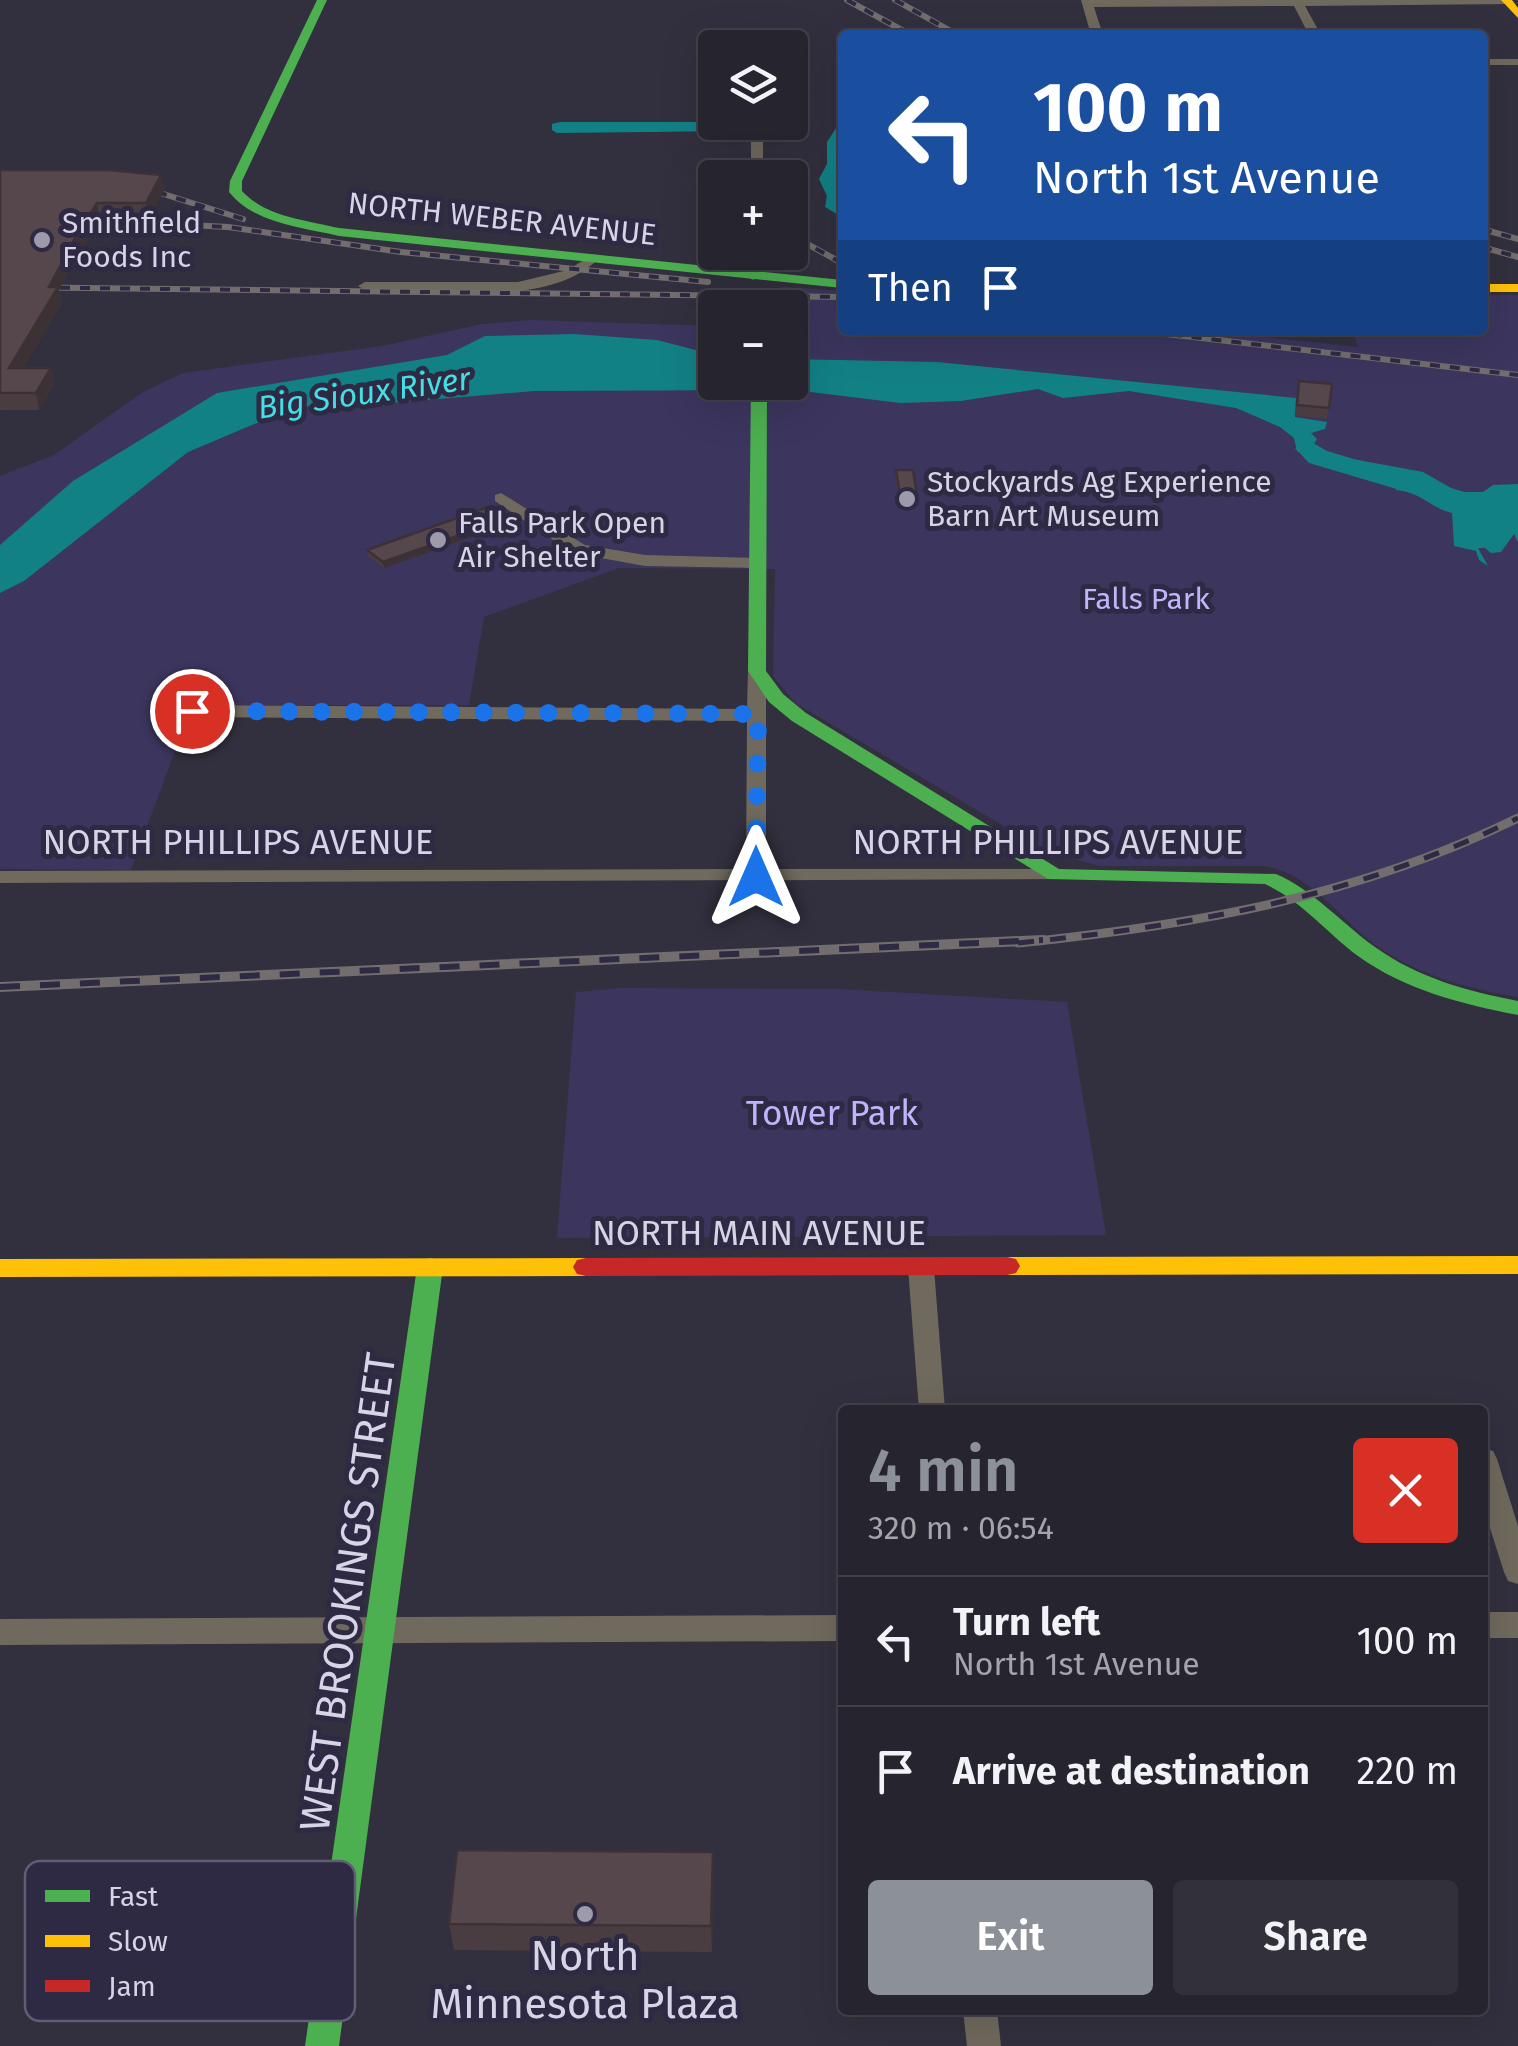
<!DOCTYPE html>
<html lang="en">
<head>
<meta charset="utf-8">
<style>
	body { margin:0; font-family:"Fira Sans",sans-serif; background:#32303a; color:#f1f3f6; height:100vh; display:flex; flex-direction:column; font-size:38px; white-space:nowrap }
	* { box-sizing:border-box; margin:0 }
	p { font-size:32px; color:#a4a4aa }
	.icon { flex:none; width:55px; height:55px; fill:none; stroke:currentColor; stroke-width:2; stroke-linecap:round; stroke-linejoin:round }
	.map { position:relative; flex:1; overflow:hidden }
	.side { position:absolute; left:838px; top:1405px; width:650px; height:610px; display:flex; flex-direction:column; background:#26242e; border-radius:10px; box-shadow:0 10px 40px #0002,0 0 0 2px #42414a }
	.side>* { flex:none }
	.top-card { position:absolute; left:838px; top:30px; width:650px; height:305px; border-radius:10px; box-shadow:0 10px 40px #0002,0 0 0 2px #42414a; background:#1a4fa0; color:#fff; overflow:hidden }
	.fabs { position:absolute; left:698px; top:30px; display:grid; gap:20px }
	.fabs a { display:grid; place-items:center; width:110px; height:110px; border-radius:10px; background:#26242e; box-shadow:0 10px 40px #0002,0 0 0 2px #42414a; font-size:50px }
	.pin { position:absolute; display:grid; place-items:center; width:85px; height:85px; color:#fff; margin:-42px; border:5px solid #fff; border-radius:50%; box-shadow:0 2px 10px #0007 }
	.me { position:absolute; width:110px; margin:-55px; rotate:0deg; stroke-linejoin:round; filter:drop-shadow(0 0 8px #0008) }
	.turn { display:flex; align-items:center; gap:35px; height:210px; padding:0 30px; font-size:45px }
	.turn .icon { width:130px; height:130px; stroke-width:2.5 }
	.turn b { display:block; font-size:70px; line-height:85px }
	.then { display:flex; align-items:center; height:95px; padding:0 30px; background:#0003; gap:20px; font-size:38px }
	.round { display:grid; place-items:center; flex:none; width:105px; height:105px; border-radius:10px; background:#32303a }
	.head { display:flex; align-items:center; justify-content:space-between; height:170px; padding:0 30px }
	h1 { font-size:60px; font-weight:600; line-height:75px; color:#8c9099 }
	.cta { display:flex; gap:20px; margin-top:auto; padding:20px 30px }
	.cta a { flex:1; height:115px; border-radius:10px; background:#8c9099; color:#fff; font-size:40px; font-weight:600; line-height:115px; text-align:center }
	.cta a+a { background:#32303a; color:#f1f3f6 }
	ul { padding:0; list-style:none }
	li { display:flex; align-items:center; gap:30px; height:130px; padding:0 30px; border-top:2px solid #42414a }
	li div { flex:1 }
	li b { display:block; font-size:38px }
	li em { font-style:normal }
	.map>svg:first-child { display:block }
</style>
</head>
<body>
<div class="map">
<svg width="1518" height="2046" viewBox="0 0 1518 2046">
	<rect width="100%" height="100%" fill="#32303e"/>
	<g fill="#3c355e">
		<path d="M 785,287 L 842,291 L 842,330 L 1196,330 L 1358,347 L 1352,330 L 1482,330 L 1483,295 L 1518,295 L 1518,997 C 1470,989 1422,976 1381,949 C 1339,921 1315,874 1263,866 L 1100,866 L 1050,853 L 795,703 L 773,676 L 775,569 L 619,568 L 484,617 L 469,705 L 192,705 L 131,870 L 0,869 L 0,476 L 54,455 L 143,392 L 183,373 L 382,346 L 482,324 L 531,320 L 715,326 L 715,382 L 790,382 L 790,308 L 768,307 L 768,290 Z"/>
		<path d="M 622,988 L 837,989 L 1067,1002 L 1106,1235 L 557,1238 L 576,992 Z"/>
	</g>
	<g fill="#128186">
		<path d="M 842,119 L 842,217 L 825,207 L 827,196 L 819,179 L 827,164 L 827,142 Z"/>
		<path d="M 560,122 L 728,122 L 735,131 L 557,133 L 552,130 L 552,124 Z"/>
		<path d="M 574,334 L 657,340 L 715,355 L 715,382 L 790,382 L 790,359 L 937,362 L 1296,398 L 1295,417 L 1327,422 L 1325,429 L 1311,433 L 1317,439 L 1312,447 L 1320,453 L 1423,472 L 1458,492 L 1483,492 L 1493,485 L 1518,484 L 1518,542 L 1514,534 L 1501,552 L 1491,553 L 1485,548 L 1478,548 L 1488,566 L 1479,560 L 1476,551 L 1454,546 L 1452,513 C 1429,507 1421,492 1396,490 L 1393,478 C 1378,468 1333,459 1314,463 L 1297,451 L 1294,438 L 1280,427 L 1236,408 L 1129,391 L 1063,398 L 1038,389 L 961,401 L 900,403 L 794,390 L 534,391 L 330,408 L 342,401 L 290,409 L 188,452 L 24,581 L 0,593 L 0,545 L 73,481 L 217,393 L 447,355 L 485,336 Z"/>
	</g>
	<g fill="none" stroke-linecap="round" stroke-linejoin="round">
		<path fill="#128186" fill-rule="evenodd" d="M 1308,440 L 1327,451 L 1518,508 L 1518,525 L 1309,463 L 1295,448 Z"/>
		<g fill="#70695d" fill-rule="evenodd">
			<path d="M 1081,0 L 1512,0 L 1512,1 L 1507,4 L 1305,6 L 1321,35 L 1309,35 L 1294,6 L 1094,7 L 1103,35 L 1091,35 Z"/>
			<rect x="1482" y="59" width="36" height="6"/>
			<rect x="751" y="122" width="12" height="56"/>
			<path d="M 749,252 L 763,252 L 760,276 L 753,280 L 746,276 Z"/>
			<path d="M 590,256 L 597,260 C 549,308 429,292 365,290 L 358,286 L 365,282 L 518,282 L 568,270 Z"/>
			<path d="M 501,493 L 585,545 L 645,555 L 758,558 L 767,563 L 758,568 L 645,566 L 573,553 L 495,501 L 495,495 Z"/>
			<path d="M 757,665 L 766,671 L 766,869 L 1055,869 L 1062,871 L 1065,875 L 1062,879 L 0,883 L 0,871 L 746,869 L 747,721 L 192,717 L 183,711 L 192,705 L 747,709 L 748,671 Z"/>
			<path d="M 921,1259 L 930,1261 L 934,1268 L 945,1410 L 919,1410 L 908,1268 L 912,1261 Z"/>
			<path d="M 1483,1448 L 1493,1451 L 1497,1459 L 1518,1526 L 1518,1584 L 1508,1581 L 1504,1572 L 1482,1503 Z"/>
			<rect x="1482" y="1612" width="36" height="26"/>
			<path d="M 842,1615 L 842,1641 L 0,1645 L 0,1619 Z"/>
			<path d="M 963,2010 L 997,2010 L 1001,2046 L 967,2046 Z"/>
		</g>
		<g fill="#4caf50" fill-rule="evenodd">
			<path d="M 317,0 L 327,0 L 242,181 L 242,191 C 266,217 306,220 339,228 L 842,280 L 842,288 L 339,236 C 301,227 255,224 229,192 L 230,181 Z"/>
			<path d="M 751,382 L 767,382 L 766,671 L 783,694 L 806,713 L 1059,869 L 1276,874 C 1315,891 1341,923 1375,947 C 1418,978 1467,991 1518,1001 L 1518,1015 C 1462,1004 1405,990 1358,956 C 1326,932 1302,901 1265,884 L 1048,879 L 792,721 L 769,702 L 748,671 Z"/>
			<path d="M 430,1258 L 439,1260 L 443,1267 L 339,2046 L 305,2046 L 417,1267 L 421,1260 Z"/>
		</g>
		<g fill="#ffc107" fill-rule="evenodd">
			<path d="M 1501,0 L 1512,0 L 1518,8 L 1518,18 Z"/>
			<rect x="1482" y="284" width="36" height="8"/>
			<path d="M 1518,1256 L 1518,1274 L 1007,1275 L 998,1273 L 994,1266 L 998,1259 L 1007,1257 Z"/>
			<path d="M 586,1258 L 595,1260 L 599,1267 L 595,1274 L 586,1276 L 0,1277 L 0,1259 Z"/>
		</g>
		<path fill="#c62828" fill-rule="evenodd" d="M 1007,1257 L 1016,1259 L 1020,1266 L 1016,1273 L 1007,1275 L 586,1276 L 577,1274 L 573,1267 L 577,1260 L 586,1258 Z"/>
		<g stroke="#736e6d" stroke-width="6">
			<g id="rail-far2">
				<path d="M 847,0 L 911,35"/>
				<path d="M 895,0 L 958,35"/>
				<path d="M 138,186 L 243,219"/>
				<path d="M 92,220 L 228,227 L 401,252 L 708,282"/>
				<path d="M 1482,229 L 1518,239"/>
				<path d="M 798,239 L 842,263"/>
				<path d="M 1482,247 L 1518,257"/>
				<path d="M 0,287 L 842,297"/>
				<path d="M 1132,330 L 1518,375"/>
			</g>
		</g>
		<g stroke="#736e6d" stroke-width="9">
			<path id="rail-far1" d="M 1018,943 C 1196,925 1356,897 1518,818"/>
		</g>
		<g stroke="#736e6d" stroke-width="10">
			<path id="rail" d="M 0,987 L 1043,940"/>
		</g>
		<use href="#rail-far2" stroke="#2e2a44" stroke-width="4" stroke-dasharray="10" stroke-linecap="butt"/>
		<use href="#rail-far1" stroke="#2e2a44" stroke-width="5" stroke-dasharray="16" stroke-linecap="butt"/>
		<use href="#rail" stroke="#2e2a44" stroke-width="6" stroke-dasharray="20" stroke-linecap="butt"/>
	</g>
	<g fill="#493d41">
		<path d="M 0,170 L 161,175 L 164,191 L 149,218 L 100,219 L 78,254 L 59,290 L 62,303 L 23,368 L 51,368 L 54,384 L 39,410 L 1,410 L 0,412 Z"/>
		<path d="M 1299,381 L 1332,384 L 1327,419 L 1295,416 Z"/>
		<path d="M 896,470 L 917,495 L 916,507 L 900,507 L 896,482 Z"/>
		<path d="M 508,524 L 384,568 L 368,556 L 367,550 Z"/>
		<path d="M 714,1878 L 712,1952 L 454,1950 L 449,1924 Z"/>
	</g>
	<g fill="#3c3235">
		<path d="M 161,175 L 164,191 L 149,218 L 146,203 Z"/>
		<path d="M 97,203 L 100,219 L 78,254 L 59,290 L 62,303 L 13,385 L 9,368 L 49,287 L 75,238 Z"/>
		<path d="M 51,368 L 54,384 L 39,410 L 36,393 Z"/>
		<path d="M 508,518 L 508,524 L 384,568 L 383,562 Z"/>
		<path d="M 713,1852 L 714,1878 L 712,1952 L 711,1926 Z"/>
	</g>
	<g fill="#55474c" stroke="#3c3235" stroke-width="2.5">
		<path d="M 0,170 L 109,170 L 161,175 L 146,203 L 97,203 L 75,238 L 49,287 L 58,287 L 9,368 L 51,368 L 36,393 L 0,393 Z"/>
		<path d="M 1299,381 L 1332,384 L 1329,408 L 1297,405 Z"/>
		<path d="M 896,470 L 913,470 L 917,495 L 900,495 Z"/>
		<path d="M 491,506 L 508,518 L 383,562 L 367,550 Z"/>
		<path d="M 457,1850 L 713,1852 L 711,1926 L 449,1924 Z"/>
	</g>
	<g fill="none" stroke-linecap="round" stroke-linejoin="round">
		<path stroke="#1a73e8" stroke-width="18" stroke-dasharray="0 32.4" d="M 192,711 L 758,714 L 756,877"/>
	</g>
	<g fill="#9d9bab" stroke="#2e2a44" stroke-width="4">
		<circle cx="42" cy="240" r="10"/>
		<circle cx="907" cy="499" r="10"/>
		<circle cx="438" cy="540" r="10"/>
		<circle cx="585" cy="1914" r="10"/>
	</g>
	<g text-anchor="middle" stroke-width="10" stroke-linejoin="round" paint-order="stroke">
		<g font-size="30" fill="#d6d4e5" stroke="#2e2a44">
			<text transform="translate(502 219) rotate(6)" y="10">NORTH WEBER AVENUE</text>
		</g>
		<g font-size="30" fill="#d6d4e5" stroke="#2e2a44" text-anchor="start">
			<text x="62" y="233">Smithfield<tspan x="62" dy="34">Foods Inc</tspan></text>
			<text x="927" y="492">Stockyards Ag Experience<tspan x="927" dy="34">Barn Art Museum</tspan></text>
			<text x="458" y="533">Falls Park Open<tspan x="458" dy="34">Air Shelter</tspan></text>
		</g>
		<g font-size="30" fill="#c0b5fc" stroke="#2e2a44">
			<text x="1146" y="609">Falls Park</text>
		</g>
		<g font-size="32" font-style="italic" fill="#45dee4" stroke="#2e2a44">
			<text transform="translate(364 393) rotate(-8)" y="11">Big Sioux River</text>
		</g>
		<g font-size="35" fill="#d6d4e5" stroke="#2e2a44">
			<text x="238" y="854">NORTH PHILLIPS AVENUE</text>
			<text x="1048" y="854">NORTH PHILLIPS AVENUE</text>
			<text x="759" y="1245">NORTH MAIN AVENUE</text>
		</g>
		<g font-size="35" fill="#c0b5fc" stroke="#2e2a44">
			<text x="832" y="1125">Tower Park</text>
		</g>
		<g font-size="42" fill="#d6d4e5" stroke="#2e2a44">
			<text transform="translate(347 1592) rotate(-82)" y="15">WEST BROOKINGS STREET</text>
		</g>
		<g font-size="42" fill="#d6d4e5" stroke="#2e2a44">
			<text x="585" y="1970">North<tspan x="585" dy="48">Minnesota Plaza</tspan></text>
		</g>
	</g>
	<rect x="25" y="1861" width="330" height="160" rx="15" fill="#2e2a44" stroke="#605d74" stroke-width="2.5"/>
	<rect x="45" y="1890" width="45" height="12" fill="#4caf50"/>
	<rect x="45" y="1935" width="45" height="12" fill="#ffc107"/>
	<rect x="45" y="1980" width="45" height="12" fill="#c62828"/>
	<g font-size="28" fill="#d6d4e5">
		<text x="108" y="1906">Fast</text>
		<text x="108" y="1951">Slow</text>
		<text x="108" y="1996">Jam</text>
	</g>
</svg>
<div class="fabs">
<a><svg class="icon" aria-label="layers" viewBox="0 0 24 24"><path d="M12 4l9 5-9 5-9-5zM3 14l9 5 9-5"/></svg></a>
<a>+</a>
<a>−</a>
</div>
<div class="pin" style="left:192px;top:711px;background:#d93025"><svg class="icon" aria-label="arrive" viewBox="0 0 24 24"><path d="M6 21V4h12l-3 4 3 4H6"/></svg></div>
<svg class="me" style="left:756px;top:877px" viewBox="-20 -20 40 40"><path d="M0-17L14 15 0 8-14 15z" fill="#1a73e8" stroke="#fff" stroke-width="4"/></svg>
<div class="top-card">
<div class="turn"><svg class="icon" aria-label="left" viewBox="0 0 24 24"><path d="M17 20v-9H6M10 6l-5 5 5 5"/></svg><div><b>100 m</b>North 1st Avenue</div></div>
<div class="then">Then<svg class="icon" aria-label="arrive" viewBox="0 0 24 24"><path d="M6 21V4h12l-3 4 3 4H6"/></svg></div>
</div>
<section class="side">
<div class="head"><div><h1>4 min</h1><p>320 m · 06:54</p></div><a class="round" style="background:#d93025;color:#fff"><svg class="icon" aria-label="close" viewBox="0 0 24 24"><path d="M6 6l12 12M18 6L6 18"/></svg></a></div>
<ul>
<li><svg class="icon" aria-label="left" viewBox="0 0 24 24"><path d="M17 20v-9H6M10 6l-5 5 5 5"/></svg><div><b>Turn left</b><p>North 1st Avenue</p></div><em>100 m</em></li>
<li><svg class="icon" aria-label="arrive" viewBox="0 0 24 24"><path d="M6 21V4h12l-3 4 3 4H6"/></svg><div><b>Arrive at destination</b></div><em>220 m</em></li>
</ul>
<div class="cta"><a>Exit</a><a>Share</a></div>
</section>
</div>
</body>
</html>
